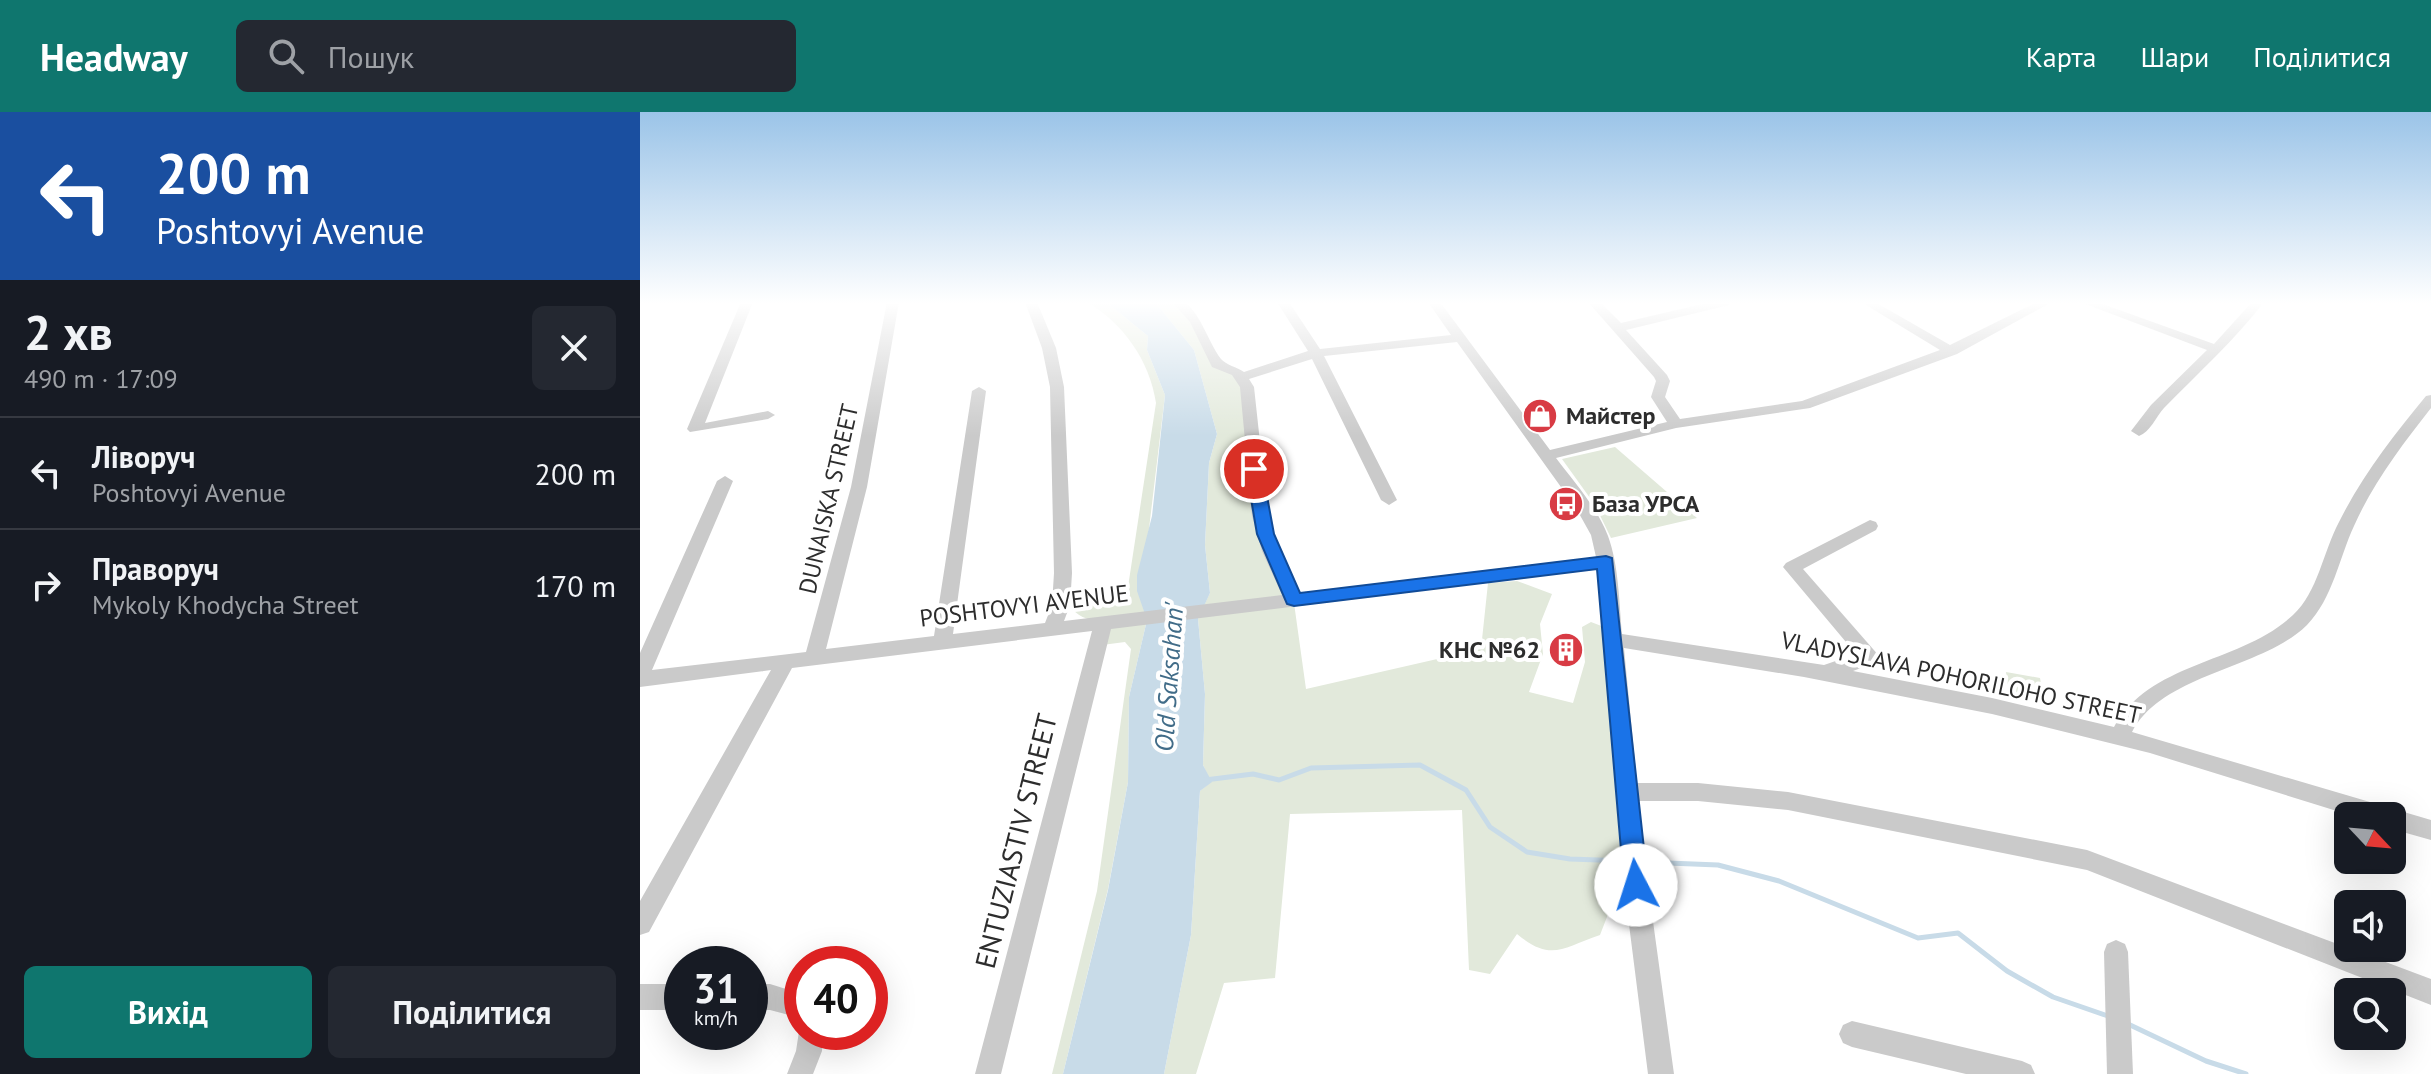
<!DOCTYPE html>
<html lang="uk">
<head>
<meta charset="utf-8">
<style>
	body { margin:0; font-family:"PT Sans",sans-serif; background:#242831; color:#f1f3f6; height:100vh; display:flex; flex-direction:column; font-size:30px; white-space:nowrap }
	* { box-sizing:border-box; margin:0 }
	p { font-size:26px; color:#9ea1a6 }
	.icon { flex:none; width:44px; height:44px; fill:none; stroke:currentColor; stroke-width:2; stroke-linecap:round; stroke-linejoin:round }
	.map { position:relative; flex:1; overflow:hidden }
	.drawer { display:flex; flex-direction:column; background:#171b24; width:640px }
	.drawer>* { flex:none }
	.hud { background:#1a4fa0; color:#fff; overflow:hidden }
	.needle { width:52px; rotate:116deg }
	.buttons { position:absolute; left:1694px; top:690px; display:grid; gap:16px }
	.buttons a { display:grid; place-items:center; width:72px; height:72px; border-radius:12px; background:#171b24; box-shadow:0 8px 32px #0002; font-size:40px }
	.speed { position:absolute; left:24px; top:834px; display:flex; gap:16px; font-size:40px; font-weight:700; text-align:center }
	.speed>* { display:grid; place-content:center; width:104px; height:104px; border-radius:50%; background:#171b24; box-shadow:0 8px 32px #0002; line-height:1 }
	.speed small { font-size:20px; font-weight:400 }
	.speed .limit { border:12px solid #d22; background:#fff; color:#111 }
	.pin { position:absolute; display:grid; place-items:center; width:68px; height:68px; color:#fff; margin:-34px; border:4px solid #fff; border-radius:50%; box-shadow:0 2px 8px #0007 }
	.me { position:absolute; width:88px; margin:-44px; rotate:355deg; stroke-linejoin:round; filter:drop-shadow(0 0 6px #0008) }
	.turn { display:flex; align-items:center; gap:28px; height:168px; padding:0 24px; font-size:36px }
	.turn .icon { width:104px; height:104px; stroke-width:2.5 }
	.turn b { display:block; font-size:56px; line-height:68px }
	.round { display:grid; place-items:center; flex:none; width:84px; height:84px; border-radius:12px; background:#242831 }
	.head { display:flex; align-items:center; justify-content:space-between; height:136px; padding:0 24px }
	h1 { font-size:48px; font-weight:800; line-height:60px }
	.action { display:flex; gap:16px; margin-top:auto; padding:16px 24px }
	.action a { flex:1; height:92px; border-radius:12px; background:#0f766e; color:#fff; font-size:32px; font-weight:800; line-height:92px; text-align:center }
	.action a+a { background:#242831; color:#f1f3f6 }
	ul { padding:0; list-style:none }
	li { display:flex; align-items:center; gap:24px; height:112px; padding:0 24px; border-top:2px solid #363941 }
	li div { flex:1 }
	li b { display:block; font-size:30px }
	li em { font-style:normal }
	header { display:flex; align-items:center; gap:48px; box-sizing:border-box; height:112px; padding:0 40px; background:#0f766e; color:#fff }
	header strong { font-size:38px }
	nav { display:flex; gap:44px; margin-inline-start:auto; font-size:28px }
	.search { width:560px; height:72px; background:#242831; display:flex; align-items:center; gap:20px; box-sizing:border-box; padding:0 28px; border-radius:12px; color:#9ea1a6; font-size:30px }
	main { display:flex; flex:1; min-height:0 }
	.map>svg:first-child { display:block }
</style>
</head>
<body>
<header>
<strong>Headway</strong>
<div class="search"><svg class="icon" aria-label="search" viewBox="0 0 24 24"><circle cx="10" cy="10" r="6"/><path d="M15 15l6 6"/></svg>Пошук</div>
<nav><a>Карта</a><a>Шари</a><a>Поділитися</a></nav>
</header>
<main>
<section class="drawer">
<div class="hud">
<div class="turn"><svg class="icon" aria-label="left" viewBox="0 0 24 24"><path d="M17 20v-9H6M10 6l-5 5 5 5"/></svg><div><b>200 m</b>Poshtovyi Avenue</div></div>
</div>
<div class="head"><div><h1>2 хв</h1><p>490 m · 17:09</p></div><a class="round"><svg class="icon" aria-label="close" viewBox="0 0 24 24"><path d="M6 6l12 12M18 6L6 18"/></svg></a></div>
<ul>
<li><svg class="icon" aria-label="left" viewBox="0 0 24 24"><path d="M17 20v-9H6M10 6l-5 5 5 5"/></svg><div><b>Ліворуч</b><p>Poshtovyi Avenue</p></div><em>200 m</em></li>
<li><svg class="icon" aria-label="right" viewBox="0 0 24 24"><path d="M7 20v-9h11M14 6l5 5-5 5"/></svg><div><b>Праворуч</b><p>Mykoly Khodycha Street</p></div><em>170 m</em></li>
</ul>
<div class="action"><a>Вихід</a><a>Поділитися</a></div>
</section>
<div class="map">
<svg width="1791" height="962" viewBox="0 0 1791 962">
	<rect width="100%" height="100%" fill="#fff"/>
	<g fill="#e2e9db">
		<path d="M 447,190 L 466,190 L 508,224 L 507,238 L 525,283 L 508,425 L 505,502 C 477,505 445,519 429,492 L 485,481 L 488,475 L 516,291 C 510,249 483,211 447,190 Z"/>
		<path d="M 515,190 C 563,190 547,213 572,241 C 580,250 593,257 602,265 L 620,404 L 653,485 L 563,495 L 570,481 L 565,433 L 569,351 L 577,322 L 554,238 Z"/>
		<path d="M 975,335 L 1057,406 L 971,426 L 955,393 L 922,347 Z"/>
		<path d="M 877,469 L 912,482 L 900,512 L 903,542 L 889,580 L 933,591 L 945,550 L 942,515 L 951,510 L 964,515 L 982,766 L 960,823 C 922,836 911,850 877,822 L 850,862 L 829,858 L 822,698 L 650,702 L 635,866 L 584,871 L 556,962 L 524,962 L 551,823 L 560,679 L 571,670 L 563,653 L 565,582 L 558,507 L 561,500 L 654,491 L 666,577 L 841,537 L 848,471 Z"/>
		<path d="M 507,508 L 489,585 L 488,670 L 468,777 L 423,962 L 412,962 L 457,779 L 491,537 L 485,530 L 462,533 L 470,513 Z"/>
		<path d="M 1366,560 L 1400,566 L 1404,589 L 1369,583 Z"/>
	</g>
	<path fill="#c8dbe8" d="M 466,190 L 515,190 L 554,238 L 577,322 L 569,351 L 565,433 L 570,481 L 558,507 L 565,582 L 563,653 L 572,670 L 560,679 L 551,823 L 524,962 L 423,962 L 468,778 L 488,670 L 489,585 L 507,508 L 497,479 L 497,463 L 512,404 L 525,283 L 507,238 L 508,224 Z"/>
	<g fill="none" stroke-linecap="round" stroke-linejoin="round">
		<g stroke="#c8dbe8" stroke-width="5">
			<path d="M 565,668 L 613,662 L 639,668 L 671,656 L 780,653 L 826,678 L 850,715 L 887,740 L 930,747 L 986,749"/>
			<path d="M 1003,750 L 1078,753 L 1139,769 L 1278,826 L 1318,821 L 1367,859 L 1413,885 L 1468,904"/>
			<path d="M 1488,912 L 1566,949 L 1606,962"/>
		</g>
		<g fill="#cacaca" fill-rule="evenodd">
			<path d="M 101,190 L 113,190 L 65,311 L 128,299 L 135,303 L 128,307 L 50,320 L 47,317 Z"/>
			<path d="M 247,190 L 259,190 L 227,375 L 186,537 L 294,524 L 332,279 L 339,275 L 346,279 L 313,522 L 405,511 L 412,493 L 414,461 L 410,275 L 402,236 L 385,190 L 397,190 L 416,236 L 424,275 L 432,461 L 430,493 L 424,509 L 642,483 L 622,439 L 612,404 L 600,275 L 592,263 L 572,255 L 550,210 L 532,190 L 545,190 C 563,206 567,228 581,247 C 586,253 597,255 604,260 L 668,239 L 637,190 L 649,190 L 680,237 L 811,223 L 788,190 L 800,190 L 910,338 L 1027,310 L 1011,285 L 1016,269 L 1014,265 L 948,190 L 960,190 L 981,211 L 1071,190 L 1091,190 L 1089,193 L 986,218 L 1027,263 L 1030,269 L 1025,285 L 1040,307 L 1162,289 L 1300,238 L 1221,190 L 1235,190 L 1310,233 L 1397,190 L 1412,190 L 1317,242 L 1170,296 L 1036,316 L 916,346 C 934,370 957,395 968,424 C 979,454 979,490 982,522 L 1184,553 L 1216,542 L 1143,455 L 1146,451 L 1230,408 L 1236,410 L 1238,414 L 1236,418 L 1163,457 L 1240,545 L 1237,550 L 1213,559 L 1352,586 L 1474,615 C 1510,549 1601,552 1653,503 C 1678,480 1683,440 1699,410 C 1722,364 1753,324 1786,284 L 1791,283 L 1791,296 C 1762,333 1733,371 1714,414 C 1699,446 1693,486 1667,513 C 1621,558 1523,561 1492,620 L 1791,708 L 1791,728 L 1752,717 L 1752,704 L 1713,704 L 1510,641 L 1352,602 L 1164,565 L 984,536 L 997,671 L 1058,671 L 1148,680 L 1447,738 L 1791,867 L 1791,893 L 1447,758 L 1148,698 L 1058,689 L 999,689 L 1008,773 L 1034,962 L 1008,962 L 984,773 L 958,457 L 471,517 L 361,962 L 335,962 L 452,519 L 152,556 L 9,820 L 0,823 L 0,789 L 131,558 L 0,575 L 0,541 L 77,369 L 85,364 L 93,369 L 12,558 L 166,540 L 211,375 ZM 817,230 L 936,396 L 951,423 L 956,445 L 660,481 L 640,439 L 628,404 L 614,275 L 609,267 L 672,247 L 741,388 L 749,393 L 757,388 L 684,244 Z"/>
			<path d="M 1440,190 L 1457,190 L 1574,232 L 1612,190 L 1624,190 C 1594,229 1558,261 1524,296 C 1516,305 1510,320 1499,324 L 1491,319 L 1511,293 L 1567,238 Z"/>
			<path d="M 1476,828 L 1485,832 L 1488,840 L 1493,962 L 1467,962 L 1464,840 L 1467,832 Z"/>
			<rect x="0" y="872" width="42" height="26"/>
			<path d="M 110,872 L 130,872 L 162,882 L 162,920 L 183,920 L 182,939 L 173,962 L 147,962 L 156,939 L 160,913 L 153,910 L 149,903 L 130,898 L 110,898 Z"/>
			<path d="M 1212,909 L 1382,949 L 1391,953 L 1395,962 L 1326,962 L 1212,935 L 1203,931 L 1199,922 L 1203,913 Z"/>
		</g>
	</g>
	<linearGradient id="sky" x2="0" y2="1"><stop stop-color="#9bc4e8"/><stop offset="0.59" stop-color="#fff"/><stop offset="1" stop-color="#fff" stop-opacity="0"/></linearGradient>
	<rect width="1791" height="324" fill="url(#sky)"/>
	<path fill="#1a73e8" stroke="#114b97" stroke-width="2" d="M 614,352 L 622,357 L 634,422 L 660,481 L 966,444 L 972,446 L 1008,773 L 1004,781 L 996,784 L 987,781 L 984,773 L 957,457 L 654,494 L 647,492 L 617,422 L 606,357 Z"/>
	<defs>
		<g id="shop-disc" transform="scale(1.8)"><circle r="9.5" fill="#d83b44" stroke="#fff"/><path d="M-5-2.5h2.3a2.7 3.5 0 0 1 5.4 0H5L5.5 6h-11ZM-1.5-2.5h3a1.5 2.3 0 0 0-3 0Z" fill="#fff"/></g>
		<g id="bus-disc" transform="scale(1.8)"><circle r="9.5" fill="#d83b44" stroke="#fff"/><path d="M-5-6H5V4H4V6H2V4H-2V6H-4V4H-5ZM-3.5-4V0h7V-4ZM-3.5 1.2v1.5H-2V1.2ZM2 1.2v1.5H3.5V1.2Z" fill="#fff"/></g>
		<g id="building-disc" transform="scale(1.8)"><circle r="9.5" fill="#d83b44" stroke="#fff"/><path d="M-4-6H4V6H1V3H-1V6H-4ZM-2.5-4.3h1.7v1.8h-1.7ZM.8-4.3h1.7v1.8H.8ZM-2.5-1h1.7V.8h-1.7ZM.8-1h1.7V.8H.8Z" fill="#fff"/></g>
	</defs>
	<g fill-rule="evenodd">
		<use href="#shop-disc" x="900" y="304"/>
		<use href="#bus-disc" x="926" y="392"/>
		<use href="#building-disc" x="926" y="538"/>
	</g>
	<g text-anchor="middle" stroke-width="8" stroke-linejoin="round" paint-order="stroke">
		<g font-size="24" font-weight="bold" fill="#2d2d2d" stroke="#fff" text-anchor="start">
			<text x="926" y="312">Майстер</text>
			<text x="952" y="400">База УРСА</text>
			<text x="900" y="546" text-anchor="end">КНС №62</text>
		</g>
		<g font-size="24" fill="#2d2d2d" stroke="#fff">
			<text transform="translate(189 387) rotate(-77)" y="8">DUNAISKA STREET</text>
			<text transform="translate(384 494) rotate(-7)" y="8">POSHTOVYI AVENUE</text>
			<text transform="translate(1321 566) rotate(12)" y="8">VLADYSLAVA POHORILOHO STREET</text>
		</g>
		<g font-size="26" font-style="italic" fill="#416c88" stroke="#fff">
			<text transform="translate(529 565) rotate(-86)" y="9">Old Saksahan'</text>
		</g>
		<g font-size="28" fill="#2d2d2d" stroke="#fff">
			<text transform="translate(376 729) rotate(-76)" y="10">ENTUZIASTIV STREET</text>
		</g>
	</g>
</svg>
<div class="buttons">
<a><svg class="needle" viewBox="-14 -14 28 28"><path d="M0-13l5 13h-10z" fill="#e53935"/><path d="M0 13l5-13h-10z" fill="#9ea1a6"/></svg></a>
<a><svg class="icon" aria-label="sound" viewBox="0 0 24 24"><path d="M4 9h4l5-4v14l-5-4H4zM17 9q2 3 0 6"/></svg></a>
<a><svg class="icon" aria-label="search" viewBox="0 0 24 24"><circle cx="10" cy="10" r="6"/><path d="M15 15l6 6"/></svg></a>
</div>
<div class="speed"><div>31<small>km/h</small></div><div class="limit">40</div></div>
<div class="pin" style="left:614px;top:357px;background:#d93025"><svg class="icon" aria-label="arrive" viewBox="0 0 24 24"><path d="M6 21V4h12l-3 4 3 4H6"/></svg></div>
<svg class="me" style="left:996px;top:773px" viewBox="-20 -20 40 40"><circle r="19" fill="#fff"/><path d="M0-13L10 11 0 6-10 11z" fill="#1a73e8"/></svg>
</div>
</main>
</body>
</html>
